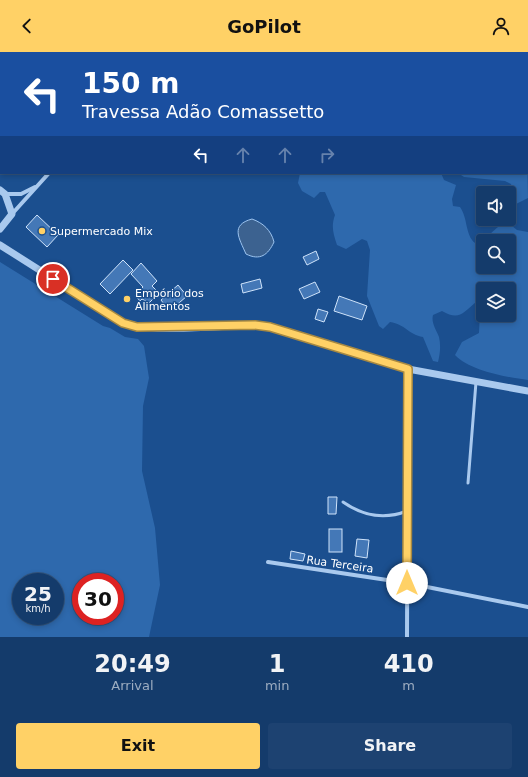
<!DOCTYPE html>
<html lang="en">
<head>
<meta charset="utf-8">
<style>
	body { margin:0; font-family:"DejaVu Sans",sans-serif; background:#1d4271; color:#f1f3f6; height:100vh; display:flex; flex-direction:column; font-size:15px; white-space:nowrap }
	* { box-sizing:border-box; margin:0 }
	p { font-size:13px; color:#9dadc1 }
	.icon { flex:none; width:22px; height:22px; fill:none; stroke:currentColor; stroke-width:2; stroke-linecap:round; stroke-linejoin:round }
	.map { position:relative; height:585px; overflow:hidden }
	.side { display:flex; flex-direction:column; background:#143b6b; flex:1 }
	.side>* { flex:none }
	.banner { position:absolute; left:0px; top:0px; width:528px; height:122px; box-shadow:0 2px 6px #0003,0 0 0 1px #33557e; background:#1a4fa0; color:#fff; overflow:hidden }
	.fabs { position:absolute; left:476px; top:134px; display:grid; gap:8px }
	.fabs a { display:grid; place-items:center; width:40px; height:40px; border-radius:4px; background:#143b6b; box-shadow:0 2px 6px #0003,0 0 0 1px #33557e; font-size:20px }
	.speed { position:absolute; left:12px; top:521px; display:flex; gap:8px; font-size:20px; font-weight:700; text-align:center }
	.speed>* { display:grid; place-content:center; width:52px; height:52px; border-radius:50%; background:#143b6b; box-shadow:0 2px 6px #0003,0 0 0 1px #33557e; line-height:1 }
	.speed small { font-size:10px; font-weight:400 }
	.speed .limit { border:6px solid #d22; background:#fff; color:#111 }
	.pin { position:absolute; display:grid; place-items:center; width:34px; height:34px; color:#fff; margin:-17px; border:2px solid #fff; border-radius:50%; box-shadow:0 1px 4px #0007 }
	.me { position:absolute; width:44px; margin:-22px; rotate:0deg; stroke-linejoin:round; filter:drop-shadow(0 0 3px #0008) }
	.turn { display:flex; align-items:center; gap:14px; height:84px; padding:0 16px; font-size:18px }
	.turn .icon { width:52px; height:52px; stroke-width:2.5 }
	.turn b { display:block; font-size:28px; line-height:34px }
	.lanes { display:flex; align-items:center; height:38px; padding:0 16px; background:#0003; justify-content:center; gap:20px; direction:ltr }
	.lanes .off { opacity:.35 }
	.eta { display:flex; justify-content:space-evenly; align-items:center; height:68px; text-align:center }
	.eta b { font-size:24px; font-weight:600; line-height:28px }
	.action { display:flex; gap:8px; margin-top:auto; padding:8px 16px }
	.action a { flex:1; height:46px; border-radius:4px; background:#ffd166; color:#111; font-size:16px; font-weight:600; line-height:46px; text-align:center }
	.action a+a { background:#1d4271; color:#f1f3f6 }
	header { display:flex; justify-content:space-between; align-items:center; height:52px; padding:0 16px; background:#ffd166; color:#111; font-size:18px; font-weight:600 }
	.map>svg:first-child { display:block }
</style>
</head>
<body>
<header><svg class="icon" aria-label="back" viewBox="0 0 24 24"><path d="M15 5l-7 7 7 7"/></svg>GoPilot<svg class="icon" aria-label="person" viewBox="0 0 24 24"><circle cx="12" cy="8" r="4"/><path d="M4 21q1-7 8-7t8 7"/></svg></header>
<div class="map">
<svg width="528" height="585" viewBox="0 0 528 585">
	<rect width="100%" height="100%" fill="#1b4f8f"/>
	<g fill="#2e69ad" fill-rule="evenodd">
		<path d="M 169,0 L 293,0 L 293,1 L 168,1 Z"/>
		<path d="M 527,100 L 528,146 L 510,155 L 509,145 L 513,138 L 511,132 L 505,129 L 464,125 L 458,121 L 527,121 Z"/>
		<path d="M 300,121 L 441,121 L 444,128 L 456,133 L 452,147 L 453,154 L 460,155 C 468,166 465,183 475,191 C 488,189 494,174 507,170 L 517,178 L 528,180 L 528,328 C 506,325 470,319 455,303 L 462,290 L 479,281 L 480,258 L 476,250 C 463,261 459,269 442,259 L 433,263 C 431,271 436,277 439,285 C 441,294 440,302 438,310 L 433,309 L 423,285 C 409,283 405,272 390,270 L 383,277 L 379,274 L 367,244 L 370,198 L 367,189 L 362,187 L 346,197 L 337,193 C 333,181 331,174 335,163 L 325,140 L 320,140 L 314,146 L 302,139 L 298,131 ZM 483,189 L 509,189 L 509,215 L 483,215 ZM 483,237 L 509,237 L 509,263 L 483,263 Z"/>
		<path d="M 0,210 L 103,274 L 110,276 L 125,285 L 138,287 L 144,294 L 149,326 L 143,354 L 142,419 L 155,476 L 160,533 L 149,585 L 0,585 ZM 21,530 L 55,530 L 55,564 L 21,564 ZM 81,530 L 115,530 L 115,564 L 81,564 Z"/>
	</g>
	<path fill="#3c6290" stroke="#9cc4f0" d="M 252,167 C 263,171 271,178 274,190 C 268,203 260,209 246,202 C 239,186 230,173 252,167 Z"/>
	<g fill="#4478b7" stroke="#cfe3fa">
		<path d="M 37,163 L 58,183 L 47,195 L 26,175 Z"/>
		<path d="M 316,199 L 319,207 L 307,213 L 303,205 Z"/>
		<path d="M 123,208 L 133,218 L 110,242 L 100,232 Z"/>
		<path d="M 141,211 L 157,229 L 152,234 L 159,241 L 149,251 L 142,247 L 140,249 L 135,243 L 143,235 L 131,222 Z"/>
		<path d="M 260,227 L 262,236 L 243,241 L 241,232 Z"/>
		<path d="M 315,230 L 320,240 L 304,247 L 299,237 Z"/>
		<path d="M 178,233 L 187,244 L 172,257 L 169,254 L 167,256 L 161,248 Z"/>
		<path d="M 339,244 L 367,254 L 362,268 L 334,259 Z"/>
		<path d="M 318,257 L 328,260 L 324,270 L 315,267 Z"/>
		<path d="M 328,445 L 337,445 L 336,462 L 328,462 Z"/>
		<rect x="329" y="477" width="13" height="23"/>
		<path d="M 357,487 L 369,488 L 367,506 L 355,504 Z"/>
		<path d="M 291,499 L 305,502 L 303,509 L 290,507 Z"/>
	</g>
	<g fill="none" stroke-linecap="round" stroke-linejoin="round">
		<g stroke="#a9c9ee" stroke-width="3">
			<path d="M 43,0 L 43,1"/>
			<path d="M 0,68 L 1,67"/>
			<path d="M 468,431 L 476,330"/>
			<path d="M 343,450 C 363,464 384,468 407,459"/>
		</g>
		<g stroke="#a9c9ee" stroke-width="4">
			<path d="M 159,1 L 160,0"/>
			<path d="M 5,142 L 21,142 L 35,135"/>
			<path d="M 12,162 L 49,121"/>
			<path d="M 268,510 L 407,531 L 528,555"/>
			<path d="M 407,585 L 408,317"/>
		</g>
		<g stroke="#a9c9ee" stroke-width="7">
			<path d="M 0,138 L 5,142 L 12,162 L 0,177"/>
			<path d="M 0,193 L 123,271 C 163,281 213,274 255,273 L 270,275 L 408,317 L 528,339"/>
		</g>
	</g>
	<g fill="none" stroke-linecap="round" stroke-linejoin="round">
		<g stroke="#a68842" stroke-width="10">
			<path id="route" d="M 53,227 L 123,271 L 137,275 L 255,273 L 270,275 L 408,317 L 407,531"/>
		</g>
		<use href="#route" stroke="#ffd166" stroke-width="7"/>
	</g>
	<g fill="#ffd166" stroke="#1b4f8f" stroke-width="1.5">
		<circle cx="42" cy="179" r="4"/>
		<circle cx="127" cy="247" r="4"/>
	</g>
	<g text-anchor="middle" stroke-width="3" stroke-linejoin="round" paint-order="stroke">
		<g font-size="11" fill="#fff" stroke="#1b4f8f" text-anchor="start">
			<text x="50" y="183">Supermercado Mix</text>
			<text x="135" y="245">Empório dos<tspan x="135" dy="13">Alimentos</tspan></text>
		</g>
		<g font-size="11" fill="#fff" stroke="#1b4f8f">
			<text transform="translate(340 512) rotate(8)" y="4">Rua Terceira</text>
		</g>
	</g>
</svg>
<div class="fabs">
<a><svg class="icon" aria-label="sound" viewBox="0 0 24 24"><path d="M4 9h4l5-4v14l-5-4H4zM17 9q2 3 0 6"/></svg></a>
<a><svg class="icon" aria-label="search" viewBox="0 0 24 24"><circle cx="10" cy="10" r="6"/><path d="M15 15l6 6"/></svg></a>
<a><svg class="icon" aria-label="layers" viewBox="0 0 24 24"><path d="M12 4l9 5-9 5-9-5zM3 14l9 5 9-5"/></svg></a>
</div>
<div class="speed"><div>25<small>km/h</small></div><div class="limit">30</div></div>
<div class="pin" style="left:53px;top:227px;background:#d93025"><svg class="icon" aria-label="arrive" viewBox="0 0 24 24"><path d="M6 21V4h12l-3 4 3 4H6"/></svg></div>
<svg class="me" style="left:407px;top:531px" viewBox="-20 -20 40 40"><circle r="19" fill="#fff"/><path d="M0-13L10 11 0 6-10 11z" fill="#ffd166"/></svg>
<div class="banner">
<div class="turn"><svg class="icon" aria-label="left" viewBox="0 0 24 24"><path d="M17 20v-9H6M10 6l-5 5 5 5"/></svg><div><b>150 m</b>Travessa Adão Comassetto</div></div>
<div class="lanes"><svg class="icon" aria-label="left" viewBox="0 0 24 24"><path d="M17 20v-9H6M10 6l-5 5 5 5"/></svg><svg class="icon off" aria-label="ahead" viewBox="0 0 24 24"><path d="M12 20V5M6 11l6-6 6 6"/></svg><svg class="icon off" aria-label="ahead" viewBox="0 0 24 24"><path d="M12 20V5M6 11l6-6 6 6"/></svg><svg class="icon off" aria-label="right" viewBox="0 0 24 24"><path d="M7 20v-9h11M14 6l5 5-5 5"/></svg></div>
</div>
</div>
<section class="side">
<div class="eta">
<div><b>20:49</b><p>Arrival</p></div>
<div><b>1</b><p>min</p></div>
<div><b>410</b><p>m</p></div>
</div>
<div class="action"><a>Exit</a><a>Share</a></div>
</section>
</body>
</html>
